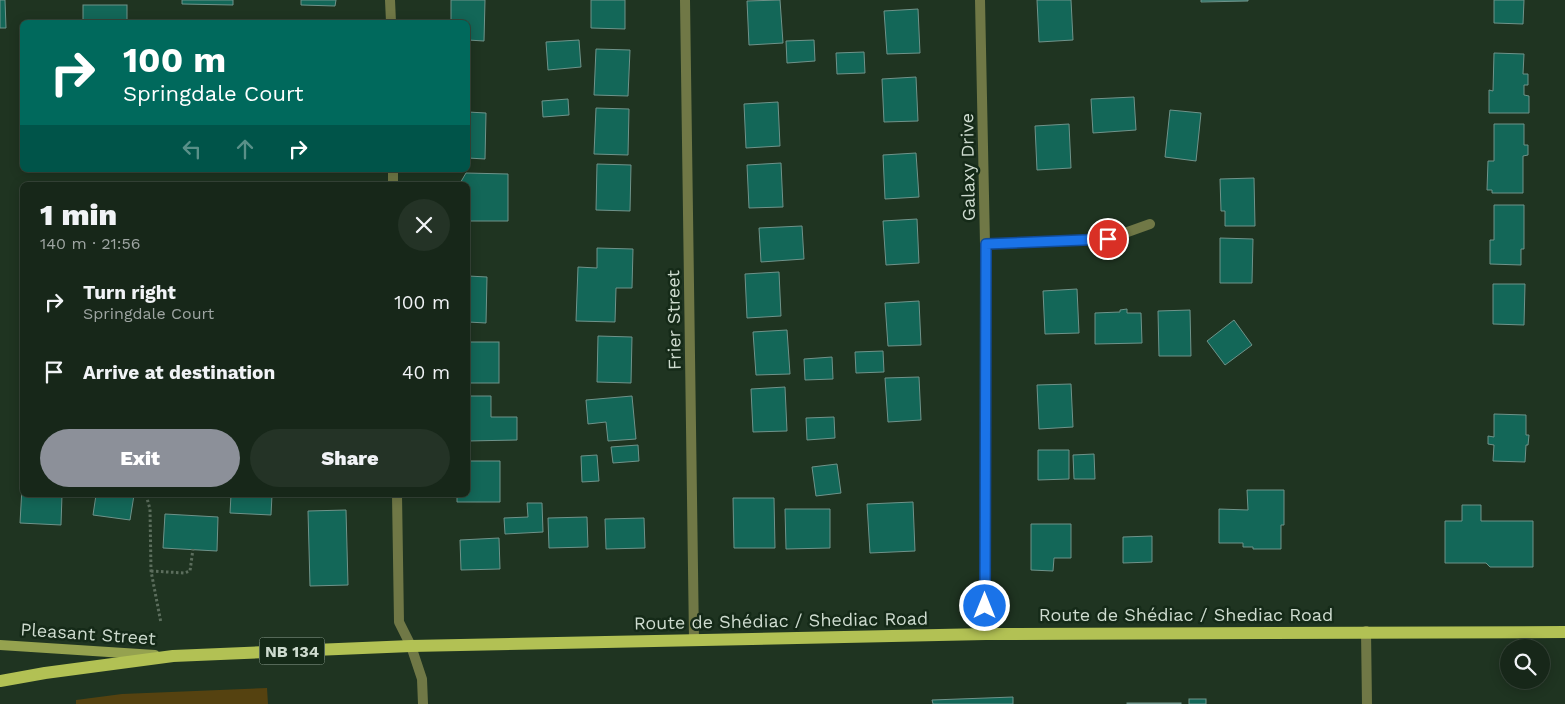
<!DOCTYPE html>
<html lang="en">
<head>
<meta charset="utf-8">
<style>
	body { margin:0; font-family:"Work Sans",sans-serif; background:#243326; color:#f1f3f6; height:100vh; display:flex; flex-direction:column; font-size:19px; white-space:nowrap }
	* { box-sizing:border-box; margin:0 }
	p { font-size:16px; color:#9ea5a2 }
	.icon { flex:none; width:28px; height:28px; fill:none; stroke:currentColor; stroke-width:2; stroke-linecap:round; stroke-linejoin:round }
	.map { position:relative; flex:1; overflow:hidden }
	.details { position:absolute; left:20px; top:182px; width:450px; height:315px; display:flex; flex-direction:column; background:#172719; border-radius:8px; box-shadow:0 2px 12px #0003,0 0 0 1px #364438 }
	.details>* { flex:none }
	.guide { position:absolute; left:20px; top:20px; width:450px; height:152px; border-radius:8px; box-shadow:0 2px 12px #0003,0 0 0 1px #364438; background:#00695c; color:#fff; overflow:hidden }
	.controls { position:absolute; left:1500px; top:639px; display:grid; gap:10px }
	.controls a { display:grid; place-items:center; width:50px; height:50px; border-radius:50%; background:#172719; box-shadow:0 2px 12px #0003,0 0 0 1px #364438; font-size:25px }
	.pin { position:absolute; display:grid; place-items:center; width:42px; height:42px; color:#fff; margin:-21px; border:2px solid #fff; border-radius:50%; box-shadow:0 1px 5px #0007 }
	.me { position:absolute; width:55px; margin:-28px; rotate:0deg; stroke-linejoin:round; filter:drop-shadow(0 0 4px #0008) }
	.turn { display:flex; align-items:center; gap:18px; height:105px; padding:0 20px; font-size:22px }
	.turn .icon { width:65px; height:65px; stroke-width:2.5 }
	.turn b { display:block; font-size:35px; line-height:42px }
	.lanes { display:flex; align-items:center; height:48px; padding:0 20px; background:#0003; justify-content:center; gap:25px; direction:ltr }
	.lanes .off { opacity:.35 }
	.round { display:grid; place-items:center; flex:none; width:52px; height:52px; border-radius:26px; background:#243326 }
	.summary { display:flex; align-items:center; justify-content:space-between; height:85px; padding:0 20px }
	h1 { font-size:30px; font-weight:800; line-height:38px }
	.action { display:flex; gap:10px; margin-top:auto; padding:10px 20px }
	.action a { flex:1; height:58px; border-radius:30px; background:#8c9099; color:#fff; font-size:20px; font-weight:800; line-height:58px; text-align:center }
	.action a+a { background:#243326; color:#f1f3f6 }
	ul { padding:0; list-style:none }
	li { display:flex; align-items:center; gap:15px; height:70px; padding:0 20px }
	li div { flex:1 }
	li b { display:block; font-size:19px }
	li em { font-style:normal }
	.map>svg:first-child { display:block }
</style>
</head>
<body>
<div class="map">
<svg width="1565" height="704" viewBox="0 0 1565 704">
	<rect width="100%" height="100%" fill="#1f3421"/>
	<path fill="#554210" d="M 267,688 L 268,704 L 76,704 L 76,700 L 122,694 Z"/>
	<g fill="#136758" stroke="#6f938a">
		<path d="M 0,0 L 5,0 L 6,28 L 0,28 Z"/>
		<path d="M 182,0 L 233,0 L 233,5 L 182,4 Z"/>
		<path d="M 301,0 L 336,0 L 335,6 L 301,5 Z"/>
		<path d="M 451,0 L 485,0 L 484,41 L 468,40 L 468,22 L 451,22 Z"/>
		<path d="M 591,0 L 625,0 L 625,29 L 591,28 Z"/>
		<path d="M 780,0 L 783,43 L 749,45 L 747,1 Z"/>
		<path d="M 1037,0 L 1071,0 L 1073,40 L 1039,42 Z"/>
		<path d="M 1201,0 L 1248,0 L 1248,1 L 1201,2 Z"/>
		<path d="M 1494,0 L 1524,0 L 1523,24 L 1494,23 Z"/>
		<rect x="83" y="5" width="44" height="17"/>
		<path d="M 918,9 L 920,53 L 887,54 L 884,11 Z"/>
		<path d="M 579,40 L 581,67 L 548,70 L 546,42 Z"/>
		<path d="M 814,40 L 815,61 L 787,63 L 786,41 Z"/>
		<path d="M 596,49 L 630,50 L 628,96 L 594,95 Z"/>
		<path d="M 864,52 L 865,73 L 837,74 L 836,53 Z"/>
		<path d="M 1494,53 L 1524,54 L 1523,74 L 1528,74 L 1528,85 L 1524,85 L 1524,95 L 1529,96 L 1529,113 L 1489,113 L 1489,90 L 1493,91 Z"/>
		<path d="M 916,77 L 918,121 L 884,122 L 882,79 Z"/>
		<path d="M 1134,97 L 1136,130 L 1093,133 L 1091,99 Z"/>
		<path d="M 568,99 L 569,115 L 543,117 L 542,101 Z"/>
		<path d="M 778,102 L 780,146 L 746,148 L 744,104 Z"/>
		<path d="M 596,108 L 629,109 L 628,155 L 594,154 Z"/>
		<path d="M 1170,110 L 1201,113 L 1196,161 L 1165,157 Z"/>
		<path d="M 468,112 L 486,113 L 485,159 L 468,158 Z"/>
		<path d="M 1069,124 L 1071,168 L 1037,170 L 1035,126 Z"/>
		<path d="M 1494,124 L 1524,124 L 1524,145 L 1528,145 L 1528,155 L 1523,156 L 1523,193 L 1492,193 L 1492,190 L 1487,190 L 1488,161 L 1494,161 Z"/>
		<path d="M 916,153 L 919,197 L 885,199 L 883,155 Z"/>
		<path d="M 781,163 L 783,207 L 749,208 L 747,165 Z"/>
		<path d="M 597,164 L 631,165 L 630,211 L 596,210 Z"/>
		<path d="M 466,173 L 508,174 L 508,221 L 468,221 L 468,185 L 459,185 Z"/>
		<path d="M 1254,178 L 1255,226 L 1225,226 L 1225,211 L 1221,211 L 1220,179 Z"/>
		<path d="M 1494,205 L 1524,205 L 1524,249 L 1521,249 L 1521,265 L 1490,264 L 1490,240 L 1494,240 Z"/>
		<path d="M 917,219 L 919,263 L 886,265 L 883,221 Z"/>
		<path d="M 802,226 L 804,259 L 761,262 L 759,228 Z"/>
		<path d="M 1220,238 L 1253,239 L 1252,283 L 1220,283 Z"/>
		<path d="M 597,248 L 633,249 L 632,288 L 616,288 L 615,322 L 576,321 L 578,267 L 597,268 Z"/>
		<path d="M 779,272 L 781,316 L 747,318 L 745,274 Z"/>
		<path d="M 468,276 L 487,277 L 486,323 L 468,322 Z"/>
		<path d="M 1493,284 L 1525,284 L 1524,325 L 1493,324 Z"/>
		<path d="M 1077,289 L 1079,333 L 1045,334 L 1043,291 Z"/>
		<path d="M 919,301 L 921,345 L 888,346 L 885,303 Z"/>
		<path d="M 1127,309 L 1127,313 L 1141,313 L 1142,343 L 1095,344 L 1095,313 L 1120,312 L 1120,310 Z"/>
		<path d="M 1190,310 L 1191,356 L 1159,356 L 1158,311 Z"/>
		<path d="M 1234,320 L 1252,345 L 1225,365 L 1207,341 Z"/>
		<path d="M 787,330 L 790,374 L 756,375 L 753,332 Z"/>
		<path d="M 598,336 L 632,337 L 631,383 L 597,382 Z"/>
		<rect x="468" y="342" width="31" height="41"/>
		<path d="M 883,351 L 884,372 L 856,373 L 855,352 Z"/>
		<path d="M 832,357 L 833,379 L 805,380 L 804,359 Z"/>
		<path d="M 919,377 L 921,420 L 888,422 L 885,378 Z"/>
		<path d="M 1071,384 L 1073,427 L 1039,429 L 1037,385 Z"/>
		<path d="M 785,387 L 787,431 L 753,432 L 751,389 Z"/>
		<path d="M 468,396 L 491,396 L 491,417 L 517,417 L 517,440 L 468,441 Z"/>
		<path d="M 632,396 L 636,439 L 608,441 L 606,422 L 588,424 L 586,400 Z"/>
		<path d="M 1494,414 L 1526,415 L 1526,435 L 1529,435 L 1528,445 L 1526,445 L 1525,462 L 1493,461 L 1494,445 L 1488,444 L 1488,436 L 1494,437 Z"/>
		<path d="M 834,417 L 835,438 L 807,440 L 806,418 Z"/>
		<path d="M 638,445 L 639,461 L 613,463 L 611,447 Z"/>
		<path d="M 1038,450 L 1069,450 L 1069,479 L 1038,480 Z"/>
		<path d="M 1094,454 L 1095,479 L 1074,479 L 1073,455 Z"/>
		<path d="M 597,455 L 599,481 L 582,482 L 581,456 Z"/>
		<path d="M 468,461 L 500,461 L 500,502 L 457,502 L 457,495 L 468,495 Z"/>
		<path d="M 837,464 L 841,493 L 816,496 L 812,467 Z"/>
		<path d="M 22,488 L 22,495 L 62,495 L 61,525 L 20,523 Z"/>
		<path d="M 1247,490 L 1284,490 L 1284,525 L 1281,525 L 1281,549 L 1253,549 L 1253,547 L 1243,547 L 1243,543 L 1219,543 L 1219,509 L 1248,510 Z"/>
		<path d="M 96,495 L 134,495 L 130,520 L 93,515 Z"/>
		<path d="M 231,495 L 272,495 L 271,515 L 230,513 Z"/>
		<path d="M 733,498 L 774,498 L 775,548 L 734,548 Z"/>
		<path d="M 913,502 L 915,551 L 870,553 L 867,504 Z"/>
		<path d="M 527,503 L 542,503 L 543,532 L 505,534 L 504,518 L 528,517 Z"/>
		<path d="M 1462,505 L 1481,505 L 1481,521 L 1533,521 L 1533,567 L 1490,567 L 1486,563 L 1445,563 L 1445,521 L 1462,521 Z"/>
		<path d="M 785,509 L 830,509 L 830,548 L 786,549 Z"/>
		<path d="M 346,510 L 348,585 L 310,586 L 308,511 Z"/>
		<path d="M 165,514 L 218,517 L 217,551 L 163,548 Z"/>
		<path d="M 587,517 L 588,547 L 549,548 L 548,518 Z"/>
		<path d="M 644,518 L 645,548 L 606,549 L 605,519 Z"/>
		<path d="M 1031,524 L 1071,524 L 1071,558 L 1054,558 L 1053,571 L 1031,570 Z"/>
		<path d="M 1152,536 L 1152,562 L 1123,563 L 1123,537 Z"/>
		<path d="M 499,538 L 500,569 L 461,570 L 460,540 Z"/>
		<path d="M 1013,697 L 1013,704 L 933,704 L 932,700 Z"/>
		<rect x="1189" y="699" width="17" height="5"/>
		<rect x="1127" y="703" width="54" height="1"/>
	</g>
	<g fill="none" stroke-linecap="round" stroke-linejoin="round">
		<g stroke="#5c6e5d" stroke-width="3" stroke-dasharray="2.5 2.5" stroke-linecap="butt">
			<path d="M 146,495 L 150,509 L 151,571 L 161,623"/>
			<path d="M 151,571 L 184,573 L 190,571 L 193,549"/>
		</g>
		<g stroke="#707846" stroke-width="10">
			<path d="M 390,0 L 391,22"/>
			<path d="M 685,0 L 694,640"/>
			<path d="M 980,0 L 985,244 L 986,634"/>
			<path d="M 393,170 L 393,185"/>
			<path d="M 985,244 L 1108,239 L 1150,224"/>
			<path d="M 397,495 L 399,622 L 411,646 L 422,679 L 423,704"/>
			<path d="M 1366,631 L 1367,704"/>
		</g>
		<path stroke="#95a24f" stroke-width="10" d="M 0,645 L 155,655"/>
		<path stroke="#b2c154" stroke-width="12" d="M 0,681 L 45,673 L 173,656 L 411,646 L 986,634 L 1565,632"/>
	</g>
	<g fill="none" stroke-linecap="round" stroke-linejoin="round">
		<g stroke="#114b97" stroke-width="12">
			<path id="route" d="M 985,606 L 986,244 L 1108,239"/>
		</g>
		<use href="#route" stroke="#1a73e8" stroke-width="9"/>
	</g>
	<g text-anchor="middle" stroke-width="5" stroke-linejoin="round" paint-order="stroke">
		<rect fill="#152a18" stroke="#96a698" stroke-width="1" x="259.5" y="637.5" width="65" height="27" rx="4"/>
		<g font-size="16" font-weight="bold" fill="#cedbcf">
			<text x="292" y="657">NB 134</text>
		</g>
		<g font-size="18" fill="#cedbcf" stroke="#152a18">
			<text transform="translate(968 167) rotate(-91)" y="6">Galaxy Drive</text>
			<text transform="translate(674 320) rotate(-91)" y="6">Frier Street</text>
			<text x="1186" y="621">Route de Shédiac / Shediac Road</text>
			<text transform="translate(781 621) rotate(-1)" y="6">Route de Shédiac / Shediac Road</text>
			<text transform="translate(88 634) rotate(4)" y="6">Pleasant Street</text>
		</g>
	</g>
</svg>
<div class="controls">
<a><svg class="icon" aria-label="search" viewBox="0 0 24 24"><circle cx="10" cy="10" r="6"/><path d="M15 15l6 6"/></svg></a>
</div>
<div class="pin" style="left:1108px;top:239px;background:#d93025"><svg class="icon" aria-label="arrive" viewBox="0 0 24 24"><path d="M6 21V4h12l-3 4 3 4H6"/></svg></div>
<svg class="me" style="left:985px;top:606px" viewBox="-20 -20 40 40"><circle r="17" fill="#1a73e8" stroke="#fff" stroke-width="3"/><path d="M0-11L8 9 0 5-8 9z" fill="#fff"/></svg>
<div class="guide">
<div class="turn"><svg class="icon" aria-label="right" viewBox="0 0 24 24"><path d="M7 20v-9h11M14 6l5 5-5 5"/></svg><div><b>100 m</b>Springdale Court</div></div>
<div class="lanes"><svg class="icon off" aria-label="left" viewBox="0 0 24 24"><path d="M17 20v-9H6M10 6l-5 5 5 5"/></svg><svg class="icon off" aria-label="ahead" viewBox="0 0 24 24"><path d="M12 20V5M6 11l6-6 6 6"/></svg><svg class="icon" aria-label="right" viewBox="0 0 24 24"><path d="M7 20v-9h11M14 6l5 5-5 5"/></svg></div>
</div>
<section class="details">
<div class="summary"><div><h1>1 min</h1><p>140 m · 21:56</p></div><a class="round"><svg class="icon" aria-label="close" viewBox="0 0 24 24"><path d="M6 6l12 12M18 6L6 18"/></svg></a></div>
<ul>
<li><svg class="icon" aria-label="right" viewBox="0 0 24 24"><path d="M7 20v-9h11M14 6l5 5-5 5"/></svg><div><b>Turn right</b><p>Springdale Court</p></div><em>100 m</em></li>
<li><svg class="icon" aria-label="arrive" viewBox="0 0 24 24"><path d="M6 21V4h12l-3 4 3 4H6"/></svg><div><b>Arrive at destination</b></div><em>40 m</em></li>
</ul>
<div class="action"><a>Exit</a><a>Share</a></div>
</section>
</div>
</body>
</html>
